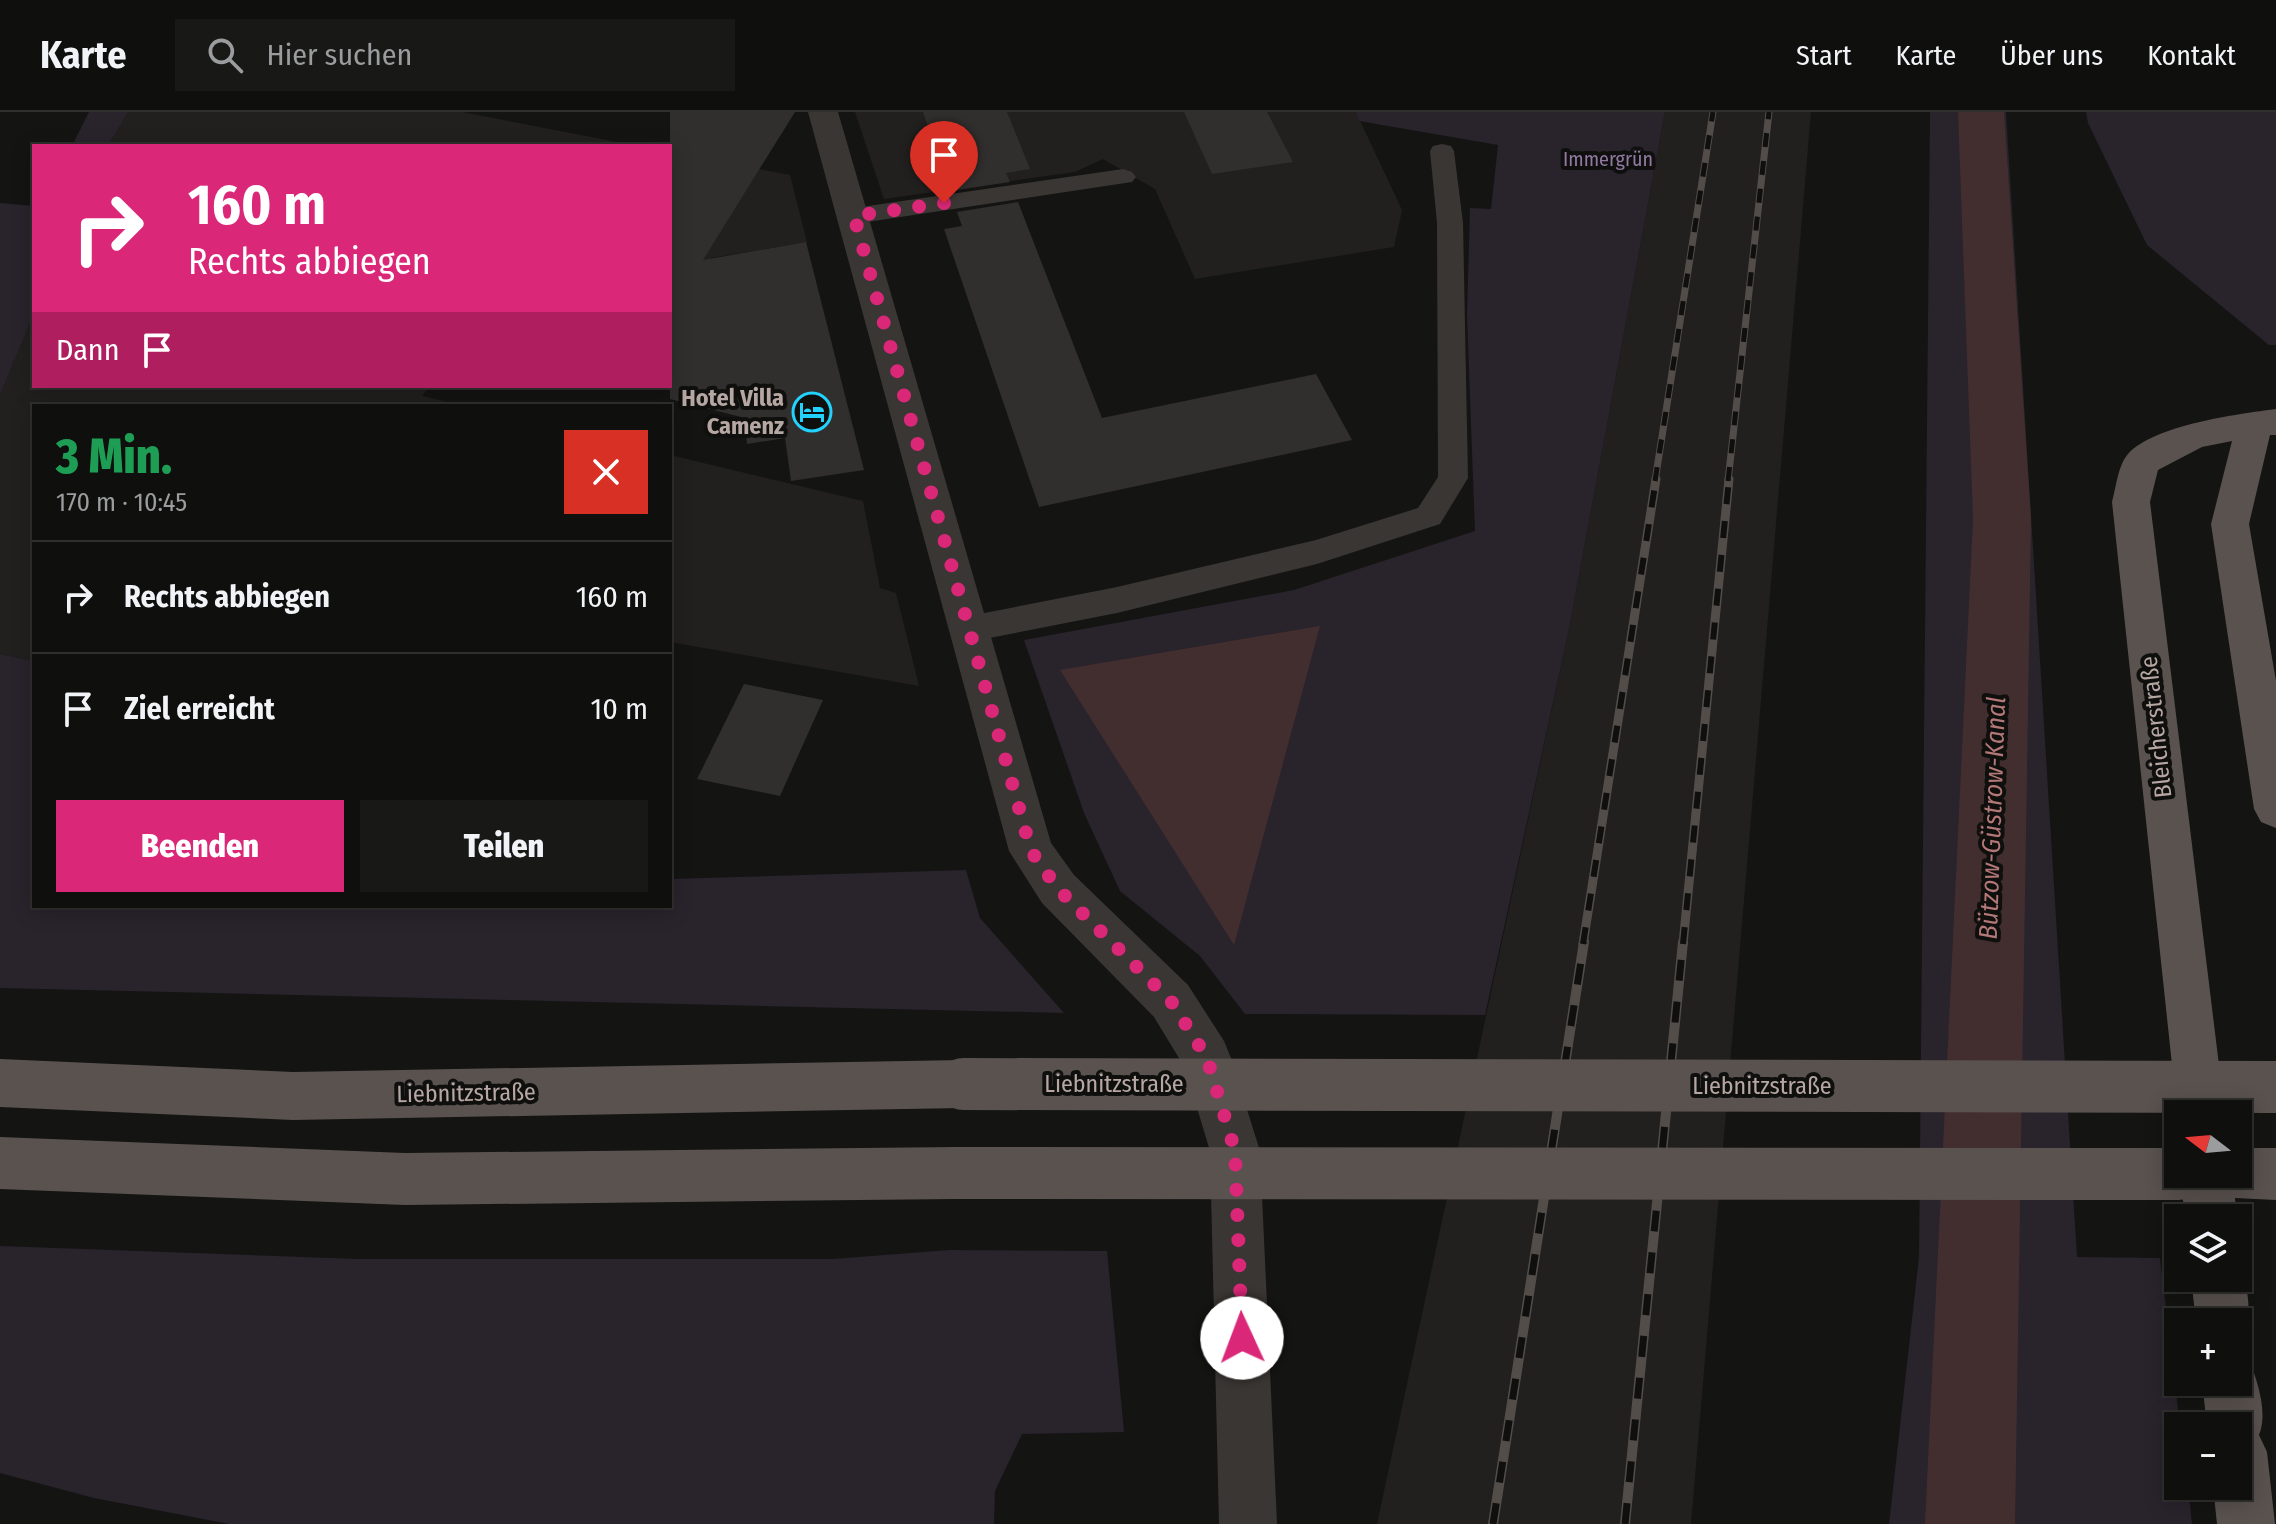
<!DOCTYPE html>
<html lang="de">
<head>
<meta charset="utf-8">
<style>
	body { margin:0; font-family:"Fira Sans Condensed",sans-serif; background:#181817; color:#f1f3f6; height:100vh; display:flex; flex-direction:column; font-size:30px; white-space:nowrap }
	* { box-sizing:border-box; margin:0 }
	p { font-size:26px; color:#9b9c9e }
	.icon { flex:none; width:44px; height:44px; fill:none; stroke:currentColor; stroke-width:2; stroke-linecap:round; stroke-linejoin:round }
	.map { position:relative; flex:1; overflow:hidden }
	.details { position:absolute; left:32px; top:292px; width:640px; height:504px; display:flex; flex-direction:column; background:#0f0f0e; border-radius:0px; box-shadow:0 4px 20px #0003,0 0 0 2px #2f2f2e }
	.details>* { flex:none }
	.hud { position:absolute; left:32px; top:32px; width:640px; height:244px; border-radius:0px; box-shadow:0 4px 20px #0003,0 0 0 2px #2f2f2e; background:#db2777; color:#fff; overflow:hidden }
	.needle { width:52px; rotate:286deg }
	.tools { position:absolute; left:2164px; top:988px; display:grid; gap:16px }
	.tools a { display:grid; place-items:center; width:88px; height:88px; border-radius:0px; background:#0f0f0e; box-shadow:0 4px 20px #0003,0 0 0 2px #2f2f2e; font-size:40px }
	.pin { position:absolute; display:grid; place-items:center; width:68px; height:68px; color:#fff; margin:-82px -34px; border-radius:50% 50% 50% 0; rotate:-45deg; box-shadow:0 0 8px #0007 }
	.pin .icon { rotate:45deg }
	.me { position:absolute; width:88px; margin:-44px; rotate:358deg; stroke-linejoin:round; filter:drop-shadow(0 0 6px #0008) }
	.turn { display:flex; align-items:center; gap:28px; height:168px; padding:0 24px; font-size:36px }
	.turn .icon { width:104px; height:104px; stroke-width:2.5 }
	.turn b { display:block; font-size:56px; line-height:68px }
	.then { display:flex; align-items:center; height:76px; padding:0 24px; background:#0003; gap:16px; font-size:30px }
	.round { display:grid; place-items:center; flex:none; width:84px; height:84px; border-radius:0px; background:#181817 }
	.summary { display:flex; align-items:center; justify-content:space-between; height:136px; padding:0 24px }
	h1 { font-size:48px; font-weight:800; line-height:60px; color:#1e9e55 }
	.primary-button { display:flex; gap:16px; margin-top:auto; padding:16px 24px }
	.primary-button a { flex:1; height:92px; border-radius:0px; background:#db2777; color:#fff; font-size:32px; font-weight:800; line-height:92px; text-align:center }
	.primary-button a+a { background:#181817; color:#f1f3f6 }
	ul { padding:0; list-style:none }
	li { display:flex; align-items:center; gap:24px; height:112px; padding:0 24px; border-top:2px solid #2f2f2e }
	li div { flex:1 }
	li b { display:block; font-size:30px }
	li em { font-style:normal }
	header { display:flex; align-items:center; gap:48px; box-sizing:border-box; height:112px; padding:0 40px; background:#0f0f0e; border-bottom:2px solid #2f2f2e }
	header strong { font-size:38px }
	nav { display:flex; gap:44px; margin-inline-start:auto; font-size:28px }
	.search { width:560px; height:72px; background:#181817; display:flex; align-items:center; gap:20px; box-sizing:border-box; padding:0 28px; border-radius:0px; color:#9b9c9e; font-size:30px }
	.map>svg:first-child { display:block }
</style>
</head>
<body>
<header>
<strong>Karte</strong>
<div class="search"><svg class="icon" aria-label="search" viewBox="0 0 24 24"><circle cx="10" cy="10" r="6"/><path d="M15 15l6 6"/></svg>Hier suchen</div>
<nav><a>Start</a><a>Karte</a><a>Über uns</a><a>Kontakt</a></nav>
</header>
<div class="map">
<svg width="2276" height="1412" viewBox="0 0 2276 1412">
	<rect width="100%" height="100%" fill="#141413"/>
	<g fill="#21201f">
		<path d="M 128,0 L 462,0 L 638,34 L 108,34 Z"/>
		<path d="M 855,0 L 1356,0 L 1402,98 L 1394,135 L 1195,167 L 1155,77 L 1103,47 L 1075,60 L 884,87 Z"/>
		<path d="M 1665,0 L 1811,0 L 1691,1412 L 1377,1412 L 1569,517 Z"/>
		<path d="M 670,40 L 790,63 L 807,130 L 711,146 L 715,193 Z"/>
		<path d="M 34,202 L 34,274 L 430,274 L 422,284 L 464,294 L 34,294 L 34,549 L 0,542 L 0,283 Z"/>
		<path d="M 670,343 L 863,389 L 880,476 L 896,481 L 919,574 L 670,530 Z"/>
	</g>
	<g fill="#29232c">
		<path d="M 89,0 L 128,0 L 108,34 L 72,34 Z"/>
		<path d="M 1356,0 L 1665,0 L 1569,517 L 1485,903 L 1245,902 L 1200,844 L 1120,779 L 1084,701 L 1024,528 L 1294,478 L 1475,419 L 1467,204 L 1470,96 L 1491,97 L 1498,33 L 1359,9 Z"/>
		<path d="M 1930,0 L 2006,0 L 2077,1145 L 2160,1146 L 2180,1314 L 2178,1314 L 2178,1374 L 2188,1374 L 2192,1412 L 1889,1412 L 1919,1145 Z"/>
		<path d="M 2086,0 L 2276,0 L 2276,233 L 2269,233 L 2147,133 L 2088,11 Z"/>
		<path d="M 0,91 L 34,94 L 34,202 L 0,283 Z"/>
		<path d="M 0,542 L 34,549 L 34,794 L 670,794 L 670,767 L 966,758 L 980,806 L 1064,901 L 0,876 Z"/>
		<path d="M 0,1134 L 358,1147 L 833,1147 L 949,1138 L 1107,1139 L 1124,1320 L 1022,1322 L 995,1379 L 994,1412 L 229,1412 L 94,1386 L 0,1361 Z"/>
	</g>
	<path fill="#432e2f" d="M 1320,514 L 1234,833 L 1060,558 Z"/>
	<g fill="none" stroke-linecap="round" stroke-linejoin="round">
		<path fill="#432e2f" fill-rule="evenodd" d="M 1958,0 L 2004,0 L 2031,407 L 2015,1412 L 1925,1412 L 1973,407 Z"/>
	</g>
	<g fill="#312f2d">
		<path d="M 670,0 L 795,0 L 703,148 L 806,130 L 864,358 L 791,369 L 785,326 L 747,332 L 745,306 L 670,287 Z"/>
		<path d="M 923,0 L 1007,0 L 1030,57 L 1006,61 L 1010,70 L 950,79 Z"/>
		<path d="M 1184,0 L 1267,0 L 1293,50 L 1212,62 Z"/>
		<path d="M 1018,90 L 1102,306 L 1316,262 L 1352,328 L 1039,395 L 944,117 L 962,114 L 957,100 Z"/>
		<path d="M 744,572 L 823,588 L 780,684 L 697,667 Z"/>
	</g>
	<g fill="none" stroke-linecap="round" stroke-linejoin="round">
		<g fill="#3a3633" fill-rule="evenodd">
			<path d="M 1442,32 L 1451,34 L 1454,39 L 1463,111 L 1468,366 L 1440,412 L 1317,452 L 1117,501 L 969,530 L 957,526 L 953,517 L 957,508 L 969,504 L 1117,475 L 1316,428 L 1418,396 L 1438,365 L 1437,111 L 1430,39 L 1433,34 Z"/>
			<path d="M 1123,57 L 1132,60 L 1136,65 L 1132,70 L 854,112 L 845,110 L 841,104 L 845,98 L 854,96 Z"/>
		</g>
		<path fill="#3a3633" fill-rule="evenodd" d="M 808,0 L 838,0 L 1051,731 L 1074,763 L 1188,873 L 1224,929 L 1231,946 L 1260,1039 L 1277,1412 L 1219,1412 L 1210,1039 L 1185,956 L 1154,905 L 1042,791 L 1009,739 Z"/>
		<g fill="#59524f" fill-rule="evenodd">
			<path d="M 2276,297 L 2276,323 L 2270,323 L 2249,412 L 2276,569 L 2276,716 L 2261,710 L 2254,697 L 2211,412 L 2232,329 L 2202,335 L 2158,358 L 2150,390 L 2225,1002 L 2178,1002 L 2178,1009 L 2112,390 C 2116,376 2118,353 2128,342 C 2154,313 2238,302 2276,297 Z"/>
			<path d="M 0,947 L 293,960 L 963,948 L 980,955 L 988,972 L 980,989 L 963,996 L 293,1008 L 0,995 Z"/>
			<path d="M 0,1025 L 405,1041 L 956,1035 L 974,1043 L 982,1061 L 974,1079 L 956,1087 L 405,1093 L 0,1077 Z"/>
			<path d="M 2238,1036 L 2276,1036 L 2276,1088 L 2235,1086 L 2237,1106 L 2185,1106 L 2180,1062 L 2238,1062 Z"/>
			<path d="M 2238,1150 C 2249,1177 2253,1202 2242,1229 L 2238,1231 L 2238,1210 L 2196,1210 L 2191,1166 L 2238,1166 Z"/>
			<path d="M 2238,1246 L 2250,1250 C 2258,1271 2268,1302 2259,1323 L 2267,1340 L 2275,1412 L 2217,1412 L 2213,1374 L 2238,1374 L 2238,1314 L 2207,1314 L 2202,1270 L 2238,1270 Z"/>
		</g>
		<g stroke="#534d4a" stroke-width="7">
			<g id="rail-far2">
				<path d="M 1655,369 L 1713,0"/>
				<path d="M 1728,369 L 1769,0"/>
			</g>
		</g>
		<g stroke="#534d4a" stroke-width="9">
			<g id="rail-far1">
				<path d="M 1583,832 L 1656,367"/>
				<path d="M 1683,832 L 1729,367"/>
			</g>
		</g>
		<g stroke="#534d4a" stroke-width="10">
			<g id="rail">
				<path d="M 1493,1412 L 1584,830"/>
				<path d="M 1625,1412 L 1683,830"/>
			</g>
		</g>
		<use href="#rail-far2" stroke="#0f0f0e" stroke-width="5" stroke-dasharray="14" stroke-linecap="butt"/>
		<use href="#rail-far1" stroke="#0f0f0e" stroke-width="6" stroke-dasharray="17" stroke-linecap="butt"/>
		<use href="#rail" stroke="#0f0f0e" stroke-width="7" stroke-dasharray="21" stroke-linecap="butt"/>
		<g stroke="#59524f" stroke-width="52">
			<path d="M 963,972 L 2276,975"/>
			<path d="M 956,1061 L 2178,1062"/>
		</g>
	</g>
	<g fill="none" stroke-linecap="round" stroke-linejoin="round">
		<path stroke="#db2777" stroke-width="14" stroke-dasharray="0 25.2" d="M 944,91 L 854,104 L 1031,739 L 1058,777 L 1171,889 L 1207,946 L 1235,1039 L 1242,1226"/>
	</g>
	<defs>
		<g id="hotel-ring" transform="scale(2)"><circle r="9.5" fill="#0f0f0e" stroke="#23d2fc" stroke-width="1.5"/><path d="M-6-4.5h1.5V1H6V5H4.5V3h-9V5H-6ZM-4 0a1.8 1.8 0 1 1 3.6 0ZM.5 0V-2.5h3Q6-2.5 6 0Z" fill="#23d2fc"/></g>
	</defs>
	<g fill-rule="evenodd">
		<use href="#hotel-ring" x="812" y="300"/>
	</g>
	<g text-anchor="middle" stroke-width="8" stroke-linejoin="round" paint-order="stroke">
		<g font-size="20" fill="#9179a2" stroke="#0f0f0e">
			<text x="1608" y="54">Immergrün</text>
		</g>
		<g font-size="24" font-weight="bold" fill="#b6a7a3" stroke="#0f0f0e" text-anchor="end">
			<text x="784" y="294">Hotel Villa<tspan x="784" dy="28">Camenz</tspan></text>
		</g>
		<g font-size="24" fill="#b6a7a3" stroke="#0f0f0e">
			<text transform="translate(2156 615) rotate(-96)" y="8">Bleicherstraße</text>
			<text x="1114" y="980">Liebnitzstraße</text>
			<text x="1762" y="982">Liebnitzstraße</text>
			<text transform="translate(466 981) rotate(-1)" y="8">Liebnitzstraße</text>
		</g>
		<g font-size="26" font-style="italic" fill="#b37878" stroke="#0f0f0e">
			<text transform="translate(1992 706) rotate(-88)" y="9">Bützow-Güstrow-Kanal</text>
		</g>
	</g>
</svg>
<div class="tools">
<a><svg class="needle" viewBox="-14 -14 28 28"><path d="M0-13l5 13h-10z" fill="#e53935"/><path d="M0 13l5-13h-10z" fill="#9b9c9e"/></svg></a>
<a><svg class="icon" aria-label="layers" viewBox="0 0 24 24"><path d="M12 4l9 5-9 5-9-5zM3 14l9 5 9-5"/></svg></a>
<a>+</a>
<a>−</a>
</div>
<div class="pin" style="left:944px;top:91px;background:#d93025"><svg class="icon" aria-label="arrive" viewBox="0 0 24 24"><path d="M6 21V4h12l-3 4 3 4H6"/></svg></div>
<svg class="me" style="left:1242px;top:1226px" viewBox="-20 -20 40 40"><circle r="19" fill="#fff"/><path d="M0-13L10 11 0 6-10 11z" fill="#db2777"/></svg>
<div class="hud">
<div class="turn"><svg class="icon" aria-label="right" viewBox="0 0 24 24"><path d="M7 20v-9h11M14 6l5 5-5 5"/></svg><div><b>160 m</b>Rechts abbiegen</div></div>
<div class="then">Dann<svg class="icon" aria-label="arrive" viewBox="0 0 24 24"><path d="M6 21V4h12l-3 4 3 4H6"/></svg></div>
</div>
<section class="details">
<div class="summary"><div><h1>3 Min.</h1><p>170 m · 10:45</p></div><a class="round" style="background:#d93025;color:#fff"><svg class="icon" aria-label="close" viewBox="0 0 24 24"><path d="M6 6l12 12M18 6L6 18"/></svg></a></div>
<ul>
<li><svg class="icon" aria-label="right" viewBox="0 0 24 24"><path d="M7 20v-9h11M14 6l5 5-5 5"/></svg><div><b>Rechts abbiegen</b></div><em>160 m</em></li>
<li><svg class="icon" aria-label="arrive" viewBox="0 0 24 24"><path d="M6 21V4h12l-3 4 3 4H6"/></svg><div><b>Ziel erreicht</b></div><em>10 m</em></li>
</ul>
<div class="primary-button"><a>Beenden</a><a>Teilen</a></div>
</section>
</div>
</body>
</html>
